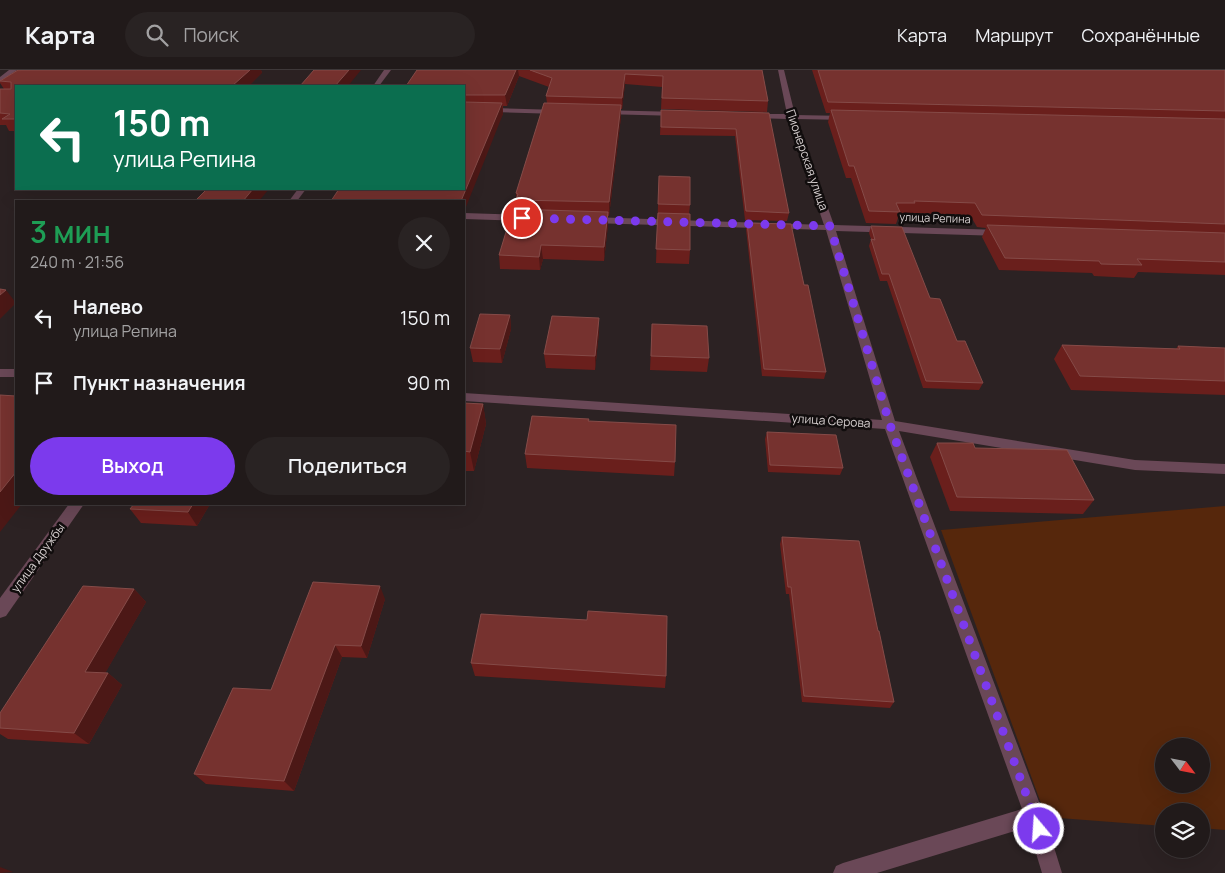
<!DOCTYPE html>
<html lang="ru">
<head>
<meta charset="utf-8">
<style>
	body { margin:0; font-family:Manrope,sans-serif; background:#292323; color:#f1f3f6; height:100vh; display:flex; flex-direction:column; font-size:19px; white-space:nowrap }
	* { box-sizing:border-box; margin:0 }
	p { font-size:16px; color:#a2a1a2 }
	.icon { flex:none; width:28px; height:28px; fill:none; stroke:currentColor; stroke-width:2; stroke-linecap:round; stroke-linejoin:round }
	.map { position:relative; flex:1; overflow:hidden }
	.side { position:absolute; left:15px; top:130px; width:450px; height:305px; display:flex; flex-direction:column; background:#211a1a; border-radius:0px; box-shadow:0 5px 20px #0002,0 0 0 1px #3e3839 }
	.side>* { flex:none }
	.banner { position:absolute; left:15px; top:15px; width:450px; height:105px; border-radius:0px; box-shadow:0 5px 20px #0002,0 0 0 1px #3e3839; background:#0b6e4f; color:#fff; overflow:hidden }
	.needle { width:32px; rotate:122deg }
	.fabs { position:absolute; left:1155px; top:668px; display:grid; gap:10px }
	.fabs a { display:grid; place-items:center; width:55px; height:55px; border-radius:50%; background:#211a1a; box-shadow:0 5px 20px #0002,0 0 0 1px #3e3839; font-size:25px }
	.pin { position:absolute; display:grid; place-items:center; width:42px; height:42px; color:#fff; margin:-21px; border:2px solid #fff; border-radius:50%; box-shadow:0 1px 5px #0007 }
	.me { position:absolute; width:55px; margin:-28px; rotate:342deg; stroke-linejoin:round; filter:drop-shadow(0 0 4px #0008) }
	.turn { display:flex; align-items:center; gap:18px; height:105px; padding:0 15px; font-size:22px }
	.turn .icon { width:65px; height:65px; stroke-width:2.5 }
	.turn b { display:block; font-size:35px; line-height:42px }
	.round { display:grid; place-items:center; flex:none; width:52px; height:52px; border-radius:26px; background:#292323 }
	.overview { display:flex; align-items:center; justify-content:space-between; height:85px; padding:0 15px }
	h1 { font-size:30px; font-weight:600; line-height:38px; color:#1e9e55 }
	.cta { display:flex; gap:10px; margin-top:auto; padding:10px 15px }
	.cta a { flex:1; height:58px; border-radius:30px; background:#7c3aed; color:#fff; font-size:20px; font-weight:600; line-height:58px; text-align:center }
	.cta a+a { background:#292323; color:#f1f3f6 }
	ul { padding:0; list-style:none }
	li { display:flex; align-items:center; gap:15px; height:65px; padding:0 15px }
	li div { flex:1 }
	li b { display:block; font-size:19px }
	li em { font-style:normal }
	header { display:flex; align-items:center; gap:30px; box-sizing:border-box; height:70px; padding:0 25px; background:#211a1a; border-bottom:1px solid #3e3839 }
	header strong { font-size:24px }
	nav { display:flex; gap:28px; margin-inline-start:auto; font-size:18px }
	.search { width:350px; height:45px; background:#292323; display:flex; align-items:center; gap:12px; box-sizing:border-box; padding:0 18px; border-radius:28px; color:#a2a1a2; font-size:19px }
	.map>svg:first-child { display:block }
</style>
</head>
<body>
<header>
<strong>Карта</strong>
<div class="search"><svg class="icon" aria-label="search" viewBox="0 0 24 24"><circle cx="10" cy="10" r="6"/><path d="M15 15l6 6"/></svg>Поиск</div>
<nav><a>Карта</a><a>Маршрут</a><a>Сохранённые</a></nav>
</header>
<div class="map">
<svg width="1225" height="803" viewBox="0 0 1225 803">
	<rect width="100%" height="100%" fill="#2c2223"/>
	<path fill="#56270c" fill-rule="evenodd" d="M 1225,436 L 1225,760 L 1201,758 L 1201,741 L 1164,741 L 1164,756 L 1046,747 L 941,460 ZM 1164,676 L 1201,676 L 1201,714 L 1164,714 Z"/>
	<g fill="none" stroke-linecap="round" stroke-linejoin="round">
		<path fill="#6a4857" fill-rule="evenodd" d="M 9,0 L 17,0 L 0,12 L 0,7 Z"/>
		<g fill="#6a4857" fill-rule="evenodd">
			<path d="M 384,0 L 391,0 L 379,16 L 373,16 Z"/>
			<path d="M 778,0 L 784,0 L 795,45 L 847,46 L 851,48 L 847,50 L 796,49 L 834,155 L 1002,160 L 1007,163 L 1002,166 L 836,161 L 895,351 L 1135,390 L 1225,394 L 1225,404 L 1135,400 L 899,361 L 1044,745 L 1062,803 L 1042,803 L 1028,757 L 877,803 L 833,803 L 836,796 L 843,793 L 1022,739 L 885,359 L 464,331 L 464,323 L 882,350 L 826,160 L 591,153 L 586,150 L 591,147 L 824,155 L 788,49 L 751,48 L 747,46 L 751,44 L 787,44 Z"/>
			<path d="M 464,37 L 559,40 L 563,42 L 559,44 L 464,41 Z"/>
			<path d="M 600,40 L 679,42 L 683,44 L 679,46 L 603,44 L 600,44 Z"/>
			<path d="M 298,119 L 306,119 L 297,131 L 289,131 Z"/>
			<path d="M 464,143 L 527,145 L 532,148 L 527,151 L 464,149 Z"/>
			<rect x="0" y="299" width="16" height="8"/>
			<path d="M 69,434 L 84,434 L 6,546 L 0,548 L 0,528 Z"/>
		</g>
	</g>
	<g fill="#6a1f1c">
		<path d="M 18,0 L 261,0 L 262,3 L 16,16 L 16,61 L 9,61 L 6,55 L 0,55 L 0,19 L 4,19 L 0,13 L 0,11 Z"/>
		<path d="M 417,0 L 762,0 L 768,31 L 767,42 L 661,39 L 662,17 L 625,14 L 622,39 L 621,39 L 621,47 L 609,146 L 608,146 L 608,155 L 604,191 L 543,189 L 540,200 L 500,199 L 499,185 L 517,139 L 516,123 L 547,33 L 546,26 L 549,17 L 519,6 L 507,36 L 503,36 L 503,44 L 464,119 L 464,16 Z"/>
		<path d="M 812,0 L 1225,0 L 1225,205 L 1138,202 L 1134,208 L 1094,206 L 1092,203 L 999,200 L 982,167 L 986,158 L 977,157 L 970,145 L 911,143 L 911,145 L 899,145 L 896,154 L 866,153 L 851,108 L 846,108 L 828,52 L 830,43 L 826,43 Z"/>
		<path d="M 661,40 L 769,43 L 789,143 L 787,151 L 745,150 L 735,66 L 660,65 Z"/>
		<path d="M 659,106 L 690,135 L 689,144 L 690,180 L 689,194 L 656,193 Z"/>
		<path d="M 747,153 L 804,215 L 826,302 L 824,309 L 762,306 L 746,159 Z"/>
		<path d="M 871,156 L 930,228 L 983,313 L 979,320 L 923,318 L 887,211 L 880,211 L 869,176 L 871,169 L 869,163 Z"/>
		<path d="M 510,245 L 511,259 L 502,293 L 473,292 L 470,278 Z"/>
		<path d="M 599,248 L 599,262 L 595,300 L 546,298 L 544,284 Z"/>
		<path d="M 652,254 L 709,288 L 707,302 L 650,300 Z"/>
		<path d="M 1062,275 L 1176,279 L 1178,276 L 1225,278 L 1225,325 L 1071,320 L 1054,289 Z"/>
		<path d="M 464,333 L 483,334 L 486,354 L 474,401 L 464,401 Z"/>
		<path d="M 589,349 L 589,351 L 675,392 L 674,406 L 527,398 L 525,384 Z"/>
		<path d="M 767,362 L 843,398 L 840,405 L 768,402 L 765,369 Z"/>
		<path d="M 937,373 L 975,378 L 1094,430 L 1083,444 L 950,441 L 930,387 Z"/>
		<path d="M 210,434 L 197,456 L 141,453 L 130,439 Z"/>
		<path d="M 782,467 L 878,561 L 894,632 L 890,638 L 802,632 L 789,524 L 786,524 L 780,474 Z"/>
		<path d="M 134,519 L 146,532 L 105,603 L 108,603 L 122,615 L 89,674 L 8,669 L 0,664 L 0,643 Z"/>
		<path d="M 385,529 L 367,588 L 342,587 L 294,721 L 206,714 L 194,704 L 271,620 Z"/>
		<path d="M 587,550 L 666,606 L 665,618 L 475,606 L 471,593 Z"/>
	</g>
	<g fill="#4c1816">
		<path d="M 250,0 L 261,0 L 262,3 L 249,16 L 232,16 Z"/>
		<path d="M 349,0 L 361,0 L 348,16 L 335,16 Z"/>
		<path d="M 516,0 L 518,0 L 519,6 L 507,36 L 505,25 Z"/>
		<path d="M 625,4 L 625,14 L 622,39 L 622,28 Z"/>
		<path d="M 502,33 L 503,44 L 464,142 L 464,131 L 461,131 Z"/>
		<path d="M 621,35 L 621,47 L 609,146 L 609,132 Z"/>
		<path d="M 253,119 L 269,119 L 259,131 L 243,131 Z"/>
		<path d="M 608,142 L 608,155 L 604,191 L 604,177 Z"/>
		<path d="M 541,175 L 543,189 L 540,200 L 539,187 Z"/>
		<path d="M 6,220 L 16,233 L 0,249 L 0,225 Z"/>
		<path d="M 510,245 L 511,259 L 502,293 L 500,279 Z"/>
		<path d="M 599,248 L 599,262 L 595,300 L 595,286 Z"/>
		<path d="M 483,334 L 486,354 L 474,401 L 470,382 Z"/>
		<path d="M 16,402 L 16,434 L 22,434 L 0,462 L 0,422 Z"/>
		<path d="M 193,434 L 210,434 L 197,456 L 188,442 Z"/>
		<path d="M 380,516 L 385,529 L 367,588 L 361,576 Z"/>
		<path d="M 134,519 L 146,532 L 99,614 L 85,602 Z"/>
		<path d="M 335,575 L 342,587 L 294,721 L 284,711 Z"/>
		<path d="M 108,603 L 122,615 L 89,674 L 74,663 Z"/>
		<path d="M 0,797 L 13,802 L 0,803 Z"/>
	</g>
	<g fill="#76322f" stroke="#854b48">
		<path d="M 18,0 L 250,0 L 232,16 L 16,16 L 16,49 L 2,49 L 10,44 L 0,43 L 0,19 L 11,19 L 11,12 L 0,11 Z"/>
		<path d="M 314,0 L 349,0 L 335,16 L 300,16 Z"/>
		<path d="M 417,0 L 516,0 L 505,25 L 464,25 L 464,16 L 406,16 Z"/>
		<path d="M 530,0 L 762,0 L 768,31 L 662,28 L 663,6 L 625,4 L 622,28 L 546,26 L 552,8 Z"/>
		<path d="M 818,0 L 1225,0 L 1225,41 L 828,32 Z"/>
		<path d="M 464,32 L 502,33 L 461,131 L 331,131 L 339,119 L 464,119 Z"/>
		<path d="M 544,33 L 621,35 L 609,132 L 516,130 L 518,124 L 516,123 Z"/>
		<path d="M 661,40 L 769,43 L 789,143 L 746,141 L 736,59 L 661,57 Z"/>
		<path d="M 831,40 L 1225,49 L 1225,154 L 982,145 L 975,133 L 914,131 L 915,133 L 896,133 L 900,142 L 869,141 L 854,96 L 849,96 Z"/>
		<path d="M 659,106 L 690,107 L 690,135 L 658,134 Z"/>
		<path d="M 207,119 L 253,119 L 243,131 L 195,131 Z"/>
		<path d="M 513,139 L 608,142 L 604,177 L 541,175 L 539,187 L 499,185 Z"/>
		<path d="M 658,143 L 690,144 L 690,180 L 656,179 Z"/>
		<path d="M 747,153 L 791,154 L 804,215 L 808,215 L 826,302 L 764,299 Z"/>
		<path d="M 987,155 L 1225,163 L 1225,192 L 1137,189 L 1142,195 L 1101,194 L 1099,191 L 1005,188 Z"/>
		<path d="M 871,156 L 902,157 L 930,228 L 940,229 L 957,271 L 965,271 L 983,313 L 926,311 L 889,204 L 882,204 L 871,169 L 875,170 Z"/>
		<path d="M 0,219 L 6,220 L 0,225 Z"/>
		<path d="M 480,244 L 510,245 L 500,279 L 470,278 Z"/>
		<path d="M 552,246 L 599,248 L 595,286 L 544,284 Z"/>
		<path d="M 652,254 L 707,256 L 709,288 L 651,286 Z"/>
		<path d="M 1062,275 L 1180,279 L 1178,276 L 1225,278 L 1225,311 L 1080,306 Z"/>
		<path d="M 0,325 L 16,326 L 16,402 L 0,422 Z"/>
		<path d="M 464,333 L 483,334 L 470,382 L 464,381 Z"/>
		<path d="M 532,346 L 589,349 L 588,351 L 676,355 L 675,392 L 525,384 Z"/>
		<path d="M 767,362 L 836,365 L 843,398 L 770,395 Z"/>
		<path d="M 937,373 L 973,373 L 975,378 L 1067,380 L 1094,430 L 957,427 Z"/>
		<path d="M 134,434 L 193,434 L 188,442 L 130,439 Z"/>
		<path d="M 782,467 L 859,471 L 878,561 L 879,561 L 894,632 L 804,626 L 791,517 L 788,517 Z"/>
		<path d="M 313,512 L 380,516 L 361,576 L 335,575 L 284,711 L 194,704 L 233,618 L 271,620 Z"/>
		<path d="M 83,516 L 134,519 L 85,602 L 108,603 L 74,663 L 0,658 L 0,643 Z"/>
		<path d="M 588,541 L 667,546 L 666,606 L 471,593 L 481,544 L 587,550 Z"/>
	</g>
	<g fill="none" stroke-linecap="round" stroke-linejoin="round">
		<path stroke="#7c3aed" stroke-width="9" stroke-dasharray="0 16.2" d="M 522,148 L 830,156 L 890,355 L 1039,759"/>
	</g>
	<g text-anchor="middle" stroke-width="5" stroke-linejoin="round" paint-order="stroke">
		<g font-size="11" fill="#d7d0d0" stroke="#110d0d">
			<text transform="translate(935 148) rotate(2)" y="4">улица Репина</text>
		</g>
		<g font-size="12" fill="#d7d0d0" stroke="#110d0d">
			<text transform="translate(807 90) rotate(71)" y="4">Пионерская улица</text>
			<text transform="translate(831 351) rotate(4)" y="4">улица Серова</text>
			<text transform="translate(38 488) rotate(-54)" y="4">улица Дружбы</text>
		</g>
	</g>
</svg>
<div class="fabs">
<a><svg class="needle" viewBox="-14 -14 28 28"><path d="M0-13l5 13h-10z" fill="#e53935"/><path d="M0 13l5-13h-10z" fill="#a2a1a2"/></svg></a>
<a><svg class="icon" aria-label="layers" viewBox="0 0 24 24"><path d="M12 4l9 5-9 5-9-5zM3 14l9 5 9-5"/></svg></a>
</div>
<div class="pin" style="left:522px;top:148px;background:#d93025"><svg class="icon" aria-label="arrive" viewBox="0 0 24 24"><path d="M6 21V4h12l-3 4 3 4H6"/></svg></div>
<svg class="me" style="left:1039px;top:759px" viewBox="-20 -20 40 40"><circle r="17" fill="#7c3aed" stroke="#fff" stroke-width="3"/><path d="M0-11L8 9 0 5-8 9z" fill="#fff"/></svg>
<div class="banner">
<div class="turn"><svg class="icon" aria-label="left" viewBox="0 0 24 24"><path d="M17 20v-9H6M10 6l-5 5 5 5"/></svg><div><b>150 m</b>улица Репина</div></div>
</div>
<section class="side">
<div class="overview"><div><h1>3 мин</h1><p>240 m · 21:56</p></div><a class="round"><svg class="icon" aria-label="close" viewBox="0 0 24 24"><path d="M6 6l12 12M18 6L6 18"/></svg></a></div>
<ul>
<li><svg class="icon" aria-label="left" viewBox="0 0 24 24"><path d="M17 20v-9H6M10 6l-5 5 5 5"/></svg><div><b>Налево</b><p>улица Репина</p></div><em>150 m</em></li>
<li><svg class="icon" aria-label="arrive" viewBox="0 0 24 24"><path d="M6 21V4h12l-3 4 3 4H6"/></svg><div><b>Пункт назначения</b></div><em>90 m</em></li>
</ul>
<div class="cta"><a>Выход</a><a>Поделиться</a></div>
</section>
</div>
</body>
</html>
